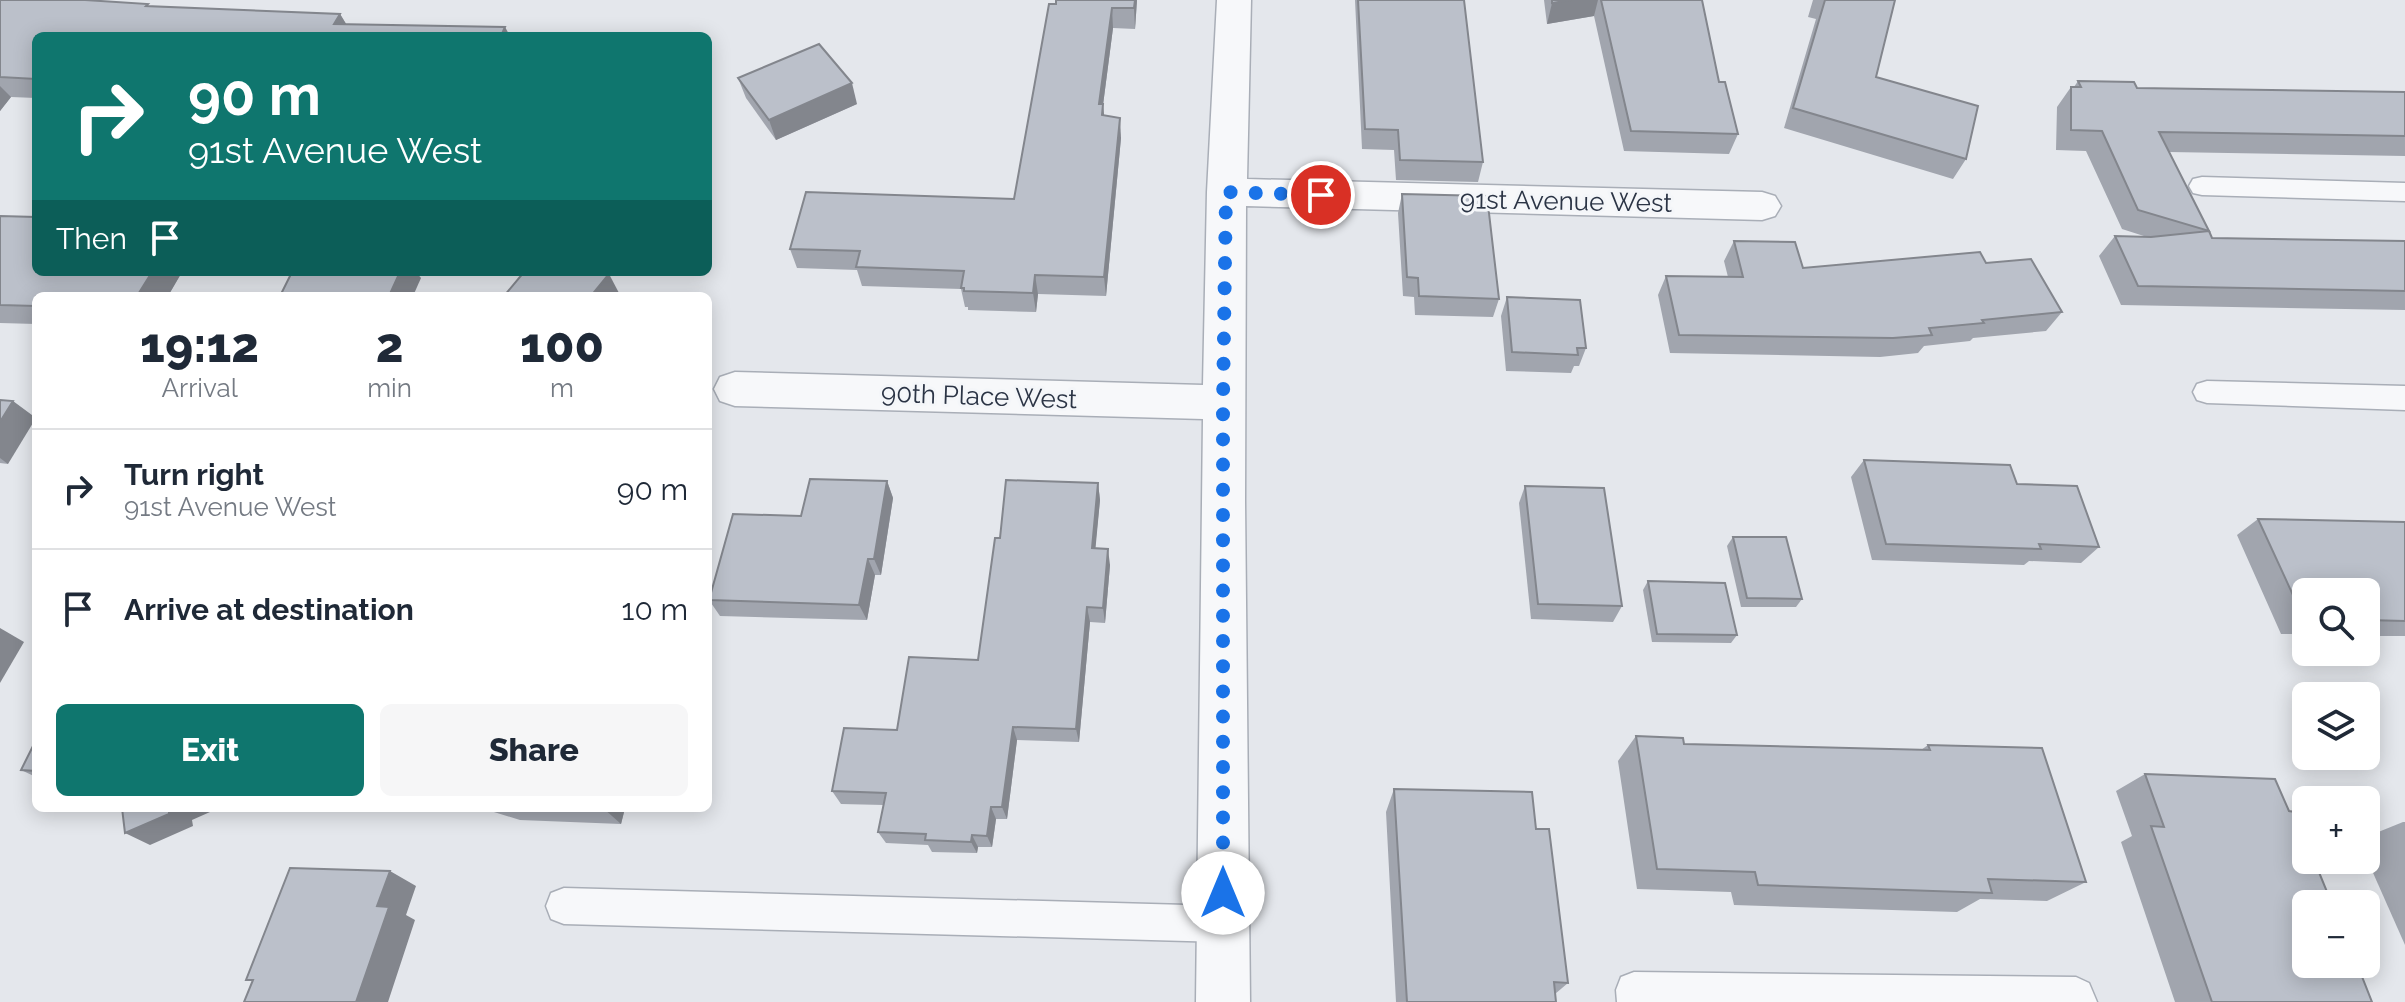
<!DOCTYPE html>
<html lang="en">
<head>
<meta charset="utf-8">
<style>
	body { margin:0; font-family:Raleway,sans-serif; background:#f6f6f7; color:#1f2937; height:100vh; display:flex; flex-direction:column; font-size:30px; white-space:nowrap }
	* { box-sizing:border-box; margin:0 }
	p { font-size:26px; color:#747a83 }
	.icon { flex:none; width:44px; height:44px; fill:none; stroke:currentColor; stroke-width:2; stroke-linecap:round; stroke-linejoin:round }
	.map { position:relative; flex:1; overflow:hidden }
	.drawer { position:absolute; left:32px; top:292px; width:680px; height:520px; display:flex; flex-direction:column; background:#fff; border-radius:12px; box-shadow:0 4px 20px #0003 }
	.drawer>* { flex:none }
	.banner { position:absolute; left:32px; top:32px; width:680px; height:244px; border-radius:12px; box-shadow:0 4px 20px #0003; background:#0f766e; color:#fff; overflow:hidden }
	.controls { position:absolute; left:2292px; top:578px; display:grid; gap:16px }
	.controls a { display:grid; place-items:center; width:88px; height:88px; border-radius:12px; background:#fff; box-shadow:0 4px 20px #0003; font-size:40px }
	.pin { position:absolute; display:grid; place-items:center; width:68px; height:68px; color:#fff; margin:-34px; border:4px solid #fff; border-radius:50%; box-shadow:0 2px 8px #0007 }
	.me { position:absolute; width:88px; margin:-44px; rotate:0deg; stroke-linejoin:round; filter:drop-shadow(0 0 6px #0008) }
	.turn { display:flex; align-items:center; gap:28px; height:168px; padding:0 24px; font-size:36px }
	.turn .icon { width:104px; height:104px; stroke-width:2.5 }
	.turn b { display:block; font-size:56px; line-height:68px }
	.then { display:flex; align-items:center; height:76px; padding:0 24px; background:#0003; gap:16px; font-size:30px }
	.eta { display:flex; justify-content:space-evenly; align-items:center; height:136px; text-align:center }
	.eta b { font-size:48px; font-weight:800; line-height:56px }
	.primary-button { display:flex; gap:16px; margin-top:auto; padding:16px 24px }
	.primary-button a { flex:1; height:92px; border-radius:12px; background:#0f766e; color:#fff; font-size:32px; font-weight:800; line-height:92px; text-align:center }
	.primary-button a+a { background:#f6f6f7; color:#1f2937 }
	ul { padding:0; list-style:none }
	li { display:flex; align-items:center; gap:24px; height:120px; padding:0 24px; border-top:2px solid #e0e1e3 }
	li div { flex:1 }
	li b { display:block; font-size:30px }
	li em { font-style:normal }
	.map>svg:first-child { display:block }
</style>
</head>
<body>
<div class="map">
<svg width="2405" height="1002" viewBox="0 0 2405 1002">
	<rect width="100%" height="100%" fill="#e4e7ec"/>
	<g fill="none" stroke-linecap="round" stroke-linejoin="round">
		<g stroke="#a9aeb7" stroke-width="3">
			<g id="lane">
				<path d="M 2202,177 L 2405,183 L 2405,201 L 2202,195 L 2193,193 L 2189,186 L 2193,179 Z"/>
				<path d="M 2207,381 L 2405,386 L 2405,410 L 2207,403 L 2197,400 L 2193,392 L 2197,384 Z"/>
				<path d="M 564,888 L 1223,906 L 1236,911 L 1241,924 L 1236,937 L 1223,942 L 564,924 L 551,919 L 546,906 L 551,893 Z"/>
				<path d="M 1634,972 L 2076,977 L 2089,983 L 2097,1002 L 1617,1002 L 1616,990 L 1621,977 Z"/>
			</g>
		</g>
		<g stroke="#a9aeb7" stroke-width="3">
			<path id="street" d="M 1217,0 L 1251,0 L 1247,179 L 1762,192 L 1775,196 L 1781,206 L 1775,216 L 1762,220 L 1246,206 L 1245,501 L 1250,1002 L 1196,1002 L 1203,419 L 735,406 L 720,401 L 714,389 L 720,377 L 735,372 L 1203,385 L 1207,192 Z"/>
		</g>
		<use href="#lane" fill="#f7f8fa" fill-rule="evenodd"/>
		<use href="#street" fill="#f7f8fa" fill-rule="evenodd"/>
	</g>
	<g fill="#a1a5ae">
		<path d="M 0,0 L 340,14 L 346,24 L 36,36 L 36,98 L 11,97 L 0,111 Z"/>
		<path d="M 1137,0 L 1135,29 L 1113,28 L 1103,105 L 1104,116 L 1121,138 L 1106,296 L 1038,294 L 1036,312 L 968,310 L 968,307 L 965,307 L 961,289 L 862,286 L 857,270 L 797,268 L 790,249 L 1014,199 L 1049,4 Z"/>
		<path d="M 1355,0 L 1464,0 L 1483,162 L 1478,182 L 1396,180 L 1394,150 L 1362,149 Z"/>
		<path d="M 1544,0 L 1702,0 L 1719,82 L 1738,134 L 1729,154 L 1624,151 L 1594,16 L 1547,24 Z"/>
		<path d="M 1813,0 L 1895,0 L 1876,77 L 1966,159 L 1953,179 L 1784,128 L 1816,19 L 1808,17 Z"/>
		<path d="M 738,78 L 857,104 L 776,140 L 746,98 Z"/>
		<path d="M 2078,81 L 2137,88 L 2405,92 L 2405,156 L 2169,152 L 2212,238 L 2405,241 L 2405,310 L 2121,305 L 2099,256 L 2115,236 L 2147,237 L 2122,229 L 2086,151 L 2056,150 L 2057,107 L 2071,87 L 2074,87 Z"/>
		<path d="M 1402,194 L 1499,299 L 1493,317 L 1415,315 L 1414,297 L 1403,296 L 1398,213 Z"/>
		<path d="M 0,216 L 36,272 L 182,272 L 168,296 L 36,296 L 36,324 L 0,323 Z"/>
		<path d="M 1734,241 L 1803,268 L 1986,263 L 2062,312 L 2046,331 L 1973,338 L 1970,341 L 1924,346 L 1918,353 L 1880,357 L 1670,353 L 1658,295 L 1666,276 L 1728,277 L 1724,261 Z"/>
		<path d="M 1507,297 L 1586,348 L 1579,366 L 1574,366 L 1571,373 L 1506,371 L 1501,316 Z"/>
		<path d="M 0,400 L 8,464 L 0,463 Z"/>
		<path d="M 1864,460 L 2017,484 L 2099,547 L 2081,563 L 2029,561 L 2024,565 L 1872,560 L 1851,477 Z"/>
		<path d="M 887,481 L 893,498 L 881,575 L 875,575 L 867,620 L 720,616 L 709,600 L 801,516 Z"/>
		<path d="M 1098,483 L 1100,500 L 1095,548 L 1110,565 L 1105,623 L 1090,622 L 1079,742 L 1017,740 L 1007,819 L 996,819 L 992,847 L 978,847 L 977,853 L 932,852 L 928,845 L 886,843 L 878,832 L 884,805 L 841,804 L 832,791 L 897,730 L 978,660 L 1000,538 Z"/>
		<path d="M 1525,486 L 1622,606 L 1613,622 L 1531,619 L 1519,503 Z"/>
		<path d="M 2258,519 L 2405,522 L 2405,636 L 2366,636 L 2366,592 L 2306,592 L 2306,634 L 2281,634 L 2237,535 Z"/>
		<path d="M 1733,537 L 1802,599 L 1796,607 L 1741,607 L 1727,546 Z"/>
		<path d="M 1648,581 L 1737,635 L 1731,643 L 1652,642 L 1643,590 Z"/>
		<path d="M 1636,736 L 1684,744 L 1921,750 L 1928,745 L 2086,882 L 2047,901 L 1980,899 L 1957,912 L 1734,905 L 1731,892 L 1637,889 L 1618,761 Z"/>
		<path d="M 36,740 L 36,777 L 21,770 Z"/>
		<path d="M 2145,774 L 2289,811 L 2372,1002 L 2175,1002 L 2121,842 L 2132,836 L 2116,791 Z"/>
		<path d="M 1394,789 L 1536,829 L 1568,983 L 1555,994 L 1556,1002 L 1396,1002 L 1386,812 Z"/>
		<path d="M 481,808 L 625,808 L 621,824 L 520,820 Z"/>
		<path d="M 2403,822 L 2405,822 L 2405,945 L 2366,857 L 2366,837 Z"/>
	</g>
	<g fill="#83868d">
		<path d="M 1135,0 L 1137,0 L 1135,29 L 1134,8 Z"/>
		<path d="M 1571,0 L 1598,0 L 1594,16 L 1547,24 L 1552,3 Z"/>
		<path d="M 1112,8 L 1113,28 L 1103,105 L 1105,124 L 1099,104 Z"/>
		<path d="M 340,14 L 353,35 L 334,24 Z"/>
		<path d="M 505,27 L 510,36 L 501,36 Z"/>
		<path d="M 852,83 L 857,104 L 776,140 L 769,120 Z"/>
		<path d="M 0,86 L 11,97 L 0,111 Z"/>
		<path d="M 1120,118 L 1121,138 L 1106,296 L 1104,277 Z"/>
		<path d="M 152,272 L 182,272 L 168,296 L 137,296 Z"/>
		<path d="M 398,272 L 416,272 L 421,278 L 413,296 L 389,296 Z"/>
		<path d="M 609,274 L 619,293 L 617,296 L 591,296 Z"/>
		<path d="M 1035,275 L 1038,294 L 1036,312 L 1033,293 Z"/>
		<path d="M 13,401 L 36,418 L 8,464 L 0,458 L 0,422 Z"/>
		<path d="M 887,481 L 893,498 L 881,575 L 874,559 Z"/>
		<path d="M 1098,483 L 1100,500 L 1094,564 L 1092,548 Z"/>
		<path d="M 1108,549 L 1110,565 L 1105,623 L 1103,608 Z"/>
		<path d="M 868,559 L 875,575 L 867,620 L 859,605 Z"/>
		<path d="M 1087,607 L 1090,622 L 1079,742 L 1076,729 Z"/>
		<path d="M 0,628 L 24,642 L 0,683 Z"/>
		<path d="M 1013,727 L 1017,740 L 1007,819 L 1002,807 Z"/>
		<path d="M 991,807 L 996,819 L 992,847 L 987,836 Z"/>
		<path d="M 168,808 L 219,808 L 192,820 L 193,826 L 150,845 L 125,833 Z"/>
		<path d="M 603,808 L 625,808 L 621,824 Z"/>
		<path d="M 972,835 L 978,847 L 977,853 L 971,842 Z"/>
		<path d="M 390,871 L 416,886 L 406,915 L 415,920 L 388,1002 L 356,1002 L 377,906 Z"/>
	</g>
	<g fill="#bbc0ca" stroke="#83868d" stroke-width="2">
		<path d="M 0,0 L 85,0 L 148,4 L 146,6 L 340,14 L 334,24 L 505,27 L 501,36 L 36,36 L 36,79 L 0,77 Z"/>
		<path d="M 1056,0 L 1135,0 L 1134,8 L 1112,8 L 1099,104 L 1103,104 L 1102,115 L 1120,118 L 1104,277 L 1035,275 L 1033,293 L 964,291 L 964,288 L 961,288 L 964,271 L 856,267 L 860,251 L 790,249 L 806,192 L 1014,199 L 1049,4 L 1056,4 Z"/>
		<path d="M 1358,0 L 1464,0 L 1483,162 L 1400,160 L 1398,130 L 1365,129 Z"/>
		<path d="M 1552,0 L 1571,0 L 1552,3 Z"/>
		<path d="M 1601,0 L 1702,0 L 1719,82 L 1725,82 L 1738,134 L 1631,131 Z"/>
		<path d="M 1825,0 L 1895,0 L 1876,77 L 1978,106 L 1966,159 L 1793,108 Z"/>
		<path d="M 819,44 L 852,83 L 769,120 L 738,78 Z"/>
		<path d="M 2078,81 L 2134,82 L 2137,88 L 2405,92 L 2405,136 L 2159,132 L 2209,231 L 2138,210 L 2102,131 L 2071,130 L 2071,87 L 2081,87 Z"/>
		<path d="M 1402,194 L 1487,196 L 1499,299 L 1419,296 L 1418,278 L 1407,277 Z"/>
		<path d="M 0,216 L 36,217 L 36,272 L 152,272 L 137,296 L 36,296 L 36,306 L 0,305 Z"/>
		<path d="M 2209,231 L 2212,238 L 2405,241 L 2405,291 L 2138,286 L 2115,236 L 2151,237 Z"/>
		<path d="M 1734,241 L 1795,242 L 1803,268 L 1980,252 L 1986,263 L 2031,259 L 2062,312 L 1982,320 L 1984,323 L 1929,328 L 1932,335 L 1893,338 L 1679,335 L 1666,276 L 1743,277 Z"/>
		<path d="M 292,272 L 400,272 L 389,296 L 280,296 Z"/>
		<path d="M 524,272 L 600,272 L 609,274 L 591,296 L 504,296 Z"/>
		<path d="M 1507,297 L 1580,300 L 1586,348 L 1577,348 L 1578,355 L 1512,352 Z"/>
		<path d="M 0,400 L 13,401 L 0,422 Z"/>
		<path d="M 1864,460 L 2010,465 L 2017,484 L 2077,486 L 2099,547 L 2039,544 L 2041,549 L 1886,544 Z"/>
		<path d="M 810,479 L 887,481 L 874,559 L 868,559 L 859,605 L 709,600 L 733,514 L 801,516 Z"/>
		<path d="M 1006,480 L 1098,483 L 1092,548 L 1108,549 L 1103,608 L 1087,607 L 1076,729 L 1013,727 L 1002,807 L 991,807 L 987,836 L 972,835 L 971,842 L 925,840 L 926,834 L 878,832 L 886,793 L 832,791 L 844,728 L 897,730 L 909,657 L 978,660 L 995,538 L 1000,538 Z"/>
		<path d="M 1525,486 L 1604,488 L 1622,606 L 1538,604 Z"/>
		<path d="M 2258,519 L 2405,522 L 2405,621 L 2366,620 L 2366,592 L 2306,592 L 2306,619 L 2304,619 Z"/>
		<path d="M 1733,537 L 1786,537 L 1802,599 L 1747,598 Z"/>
		<path d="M 1648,581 L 1725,583 L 1737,635 L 1657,634 Z"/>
		<path d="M 1636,736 L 1683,738 L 1684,744 L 1930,750 L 1928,745 L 2042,748 L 2086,882 L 1988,879 L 1992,893 L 1758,885 L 1755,872 L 1657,869 Z"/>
		<path d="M 36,740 L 36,771 L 21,770 Z"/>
		<path d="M 2145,774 L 2275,779 L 2289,811 L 2295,812 L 2306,840 L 2306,860 L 2314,860 L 2332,904 L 2306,904 L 2306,964 L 2357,964 L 2372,1002 L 2212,1002 L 2151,826 L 2164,827 Z"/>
		<path d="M 1394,789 L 1532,792 L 1536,829 L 1549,829 L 1568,983 L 1554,982 L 1556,1002 L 1407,1002 Z"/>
		<path d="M 122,808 L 169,808 L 169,814 L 125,833 Z"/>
		<path d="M 290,868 L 390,871 L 377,906 L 389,907 L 356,1002 L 244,1002 L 253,980 L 246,980 Z"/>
	</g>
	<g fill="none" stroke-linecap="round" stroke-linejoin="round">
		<path stroke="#1a73e8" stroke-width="14" stroke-dasharray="0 25.2" d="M 1223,893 L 1223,403 L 1226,192 L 1321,195"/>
	</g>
	<g text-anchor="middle" stroke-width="6" stroke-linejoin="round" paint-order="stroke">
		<g font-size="26" fill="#2b3445" stroke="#f4f6f9">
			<text transform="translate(1566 201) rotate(1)" y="9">91st Avenue West</text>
			<text transform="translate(979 396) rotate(2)" y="9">90th Place West</text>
		</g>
	</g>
</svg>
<div class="controls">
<a><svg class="icon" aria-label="search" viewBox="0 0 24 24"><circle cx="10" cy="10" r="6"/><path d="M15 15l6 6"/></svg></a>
<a><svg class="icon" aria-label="layers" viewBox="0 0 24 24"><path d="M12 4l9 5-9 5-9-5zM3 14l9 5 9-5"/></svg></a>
<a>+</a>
<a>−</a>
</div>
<div class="pin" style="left:1321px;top:195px;background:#d93025"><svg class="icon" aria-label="arrive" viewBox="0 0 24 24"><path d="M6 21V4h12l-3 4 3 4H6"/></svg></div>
<svg class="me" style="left:1223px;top:893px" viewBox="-20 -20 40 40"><circle r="19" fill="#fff"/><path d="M0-13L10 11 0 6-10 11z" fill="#1a73e8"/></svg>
<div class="banner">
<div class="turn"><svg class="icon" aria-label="right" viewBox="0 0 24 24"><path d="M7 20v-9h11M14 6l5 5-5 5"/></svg><div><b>90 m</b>91st Avenue West</div></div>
<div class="then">Then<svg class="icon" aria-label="arrive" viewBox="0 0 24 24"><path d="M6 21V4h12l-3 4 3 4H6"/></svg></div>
</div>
<section class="drawer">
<div class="eta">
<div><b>19:12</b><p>Arrival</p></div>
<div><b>2</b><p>min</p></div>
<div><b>100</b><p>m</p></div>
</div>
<ul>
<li><svg class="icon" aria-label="right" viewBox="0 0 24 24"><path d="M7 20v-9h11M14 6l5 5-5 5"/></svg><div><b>Turn right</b><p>91st Avenue West</p></div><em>90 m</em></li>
<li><svg class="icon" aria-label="arrive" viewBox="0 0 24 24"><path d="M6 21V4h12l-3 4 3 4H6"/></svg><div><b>Arrive at destination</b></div><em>10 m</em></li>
</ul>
<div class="primary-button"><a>Exit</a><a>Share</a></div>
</section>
</div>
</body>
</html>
